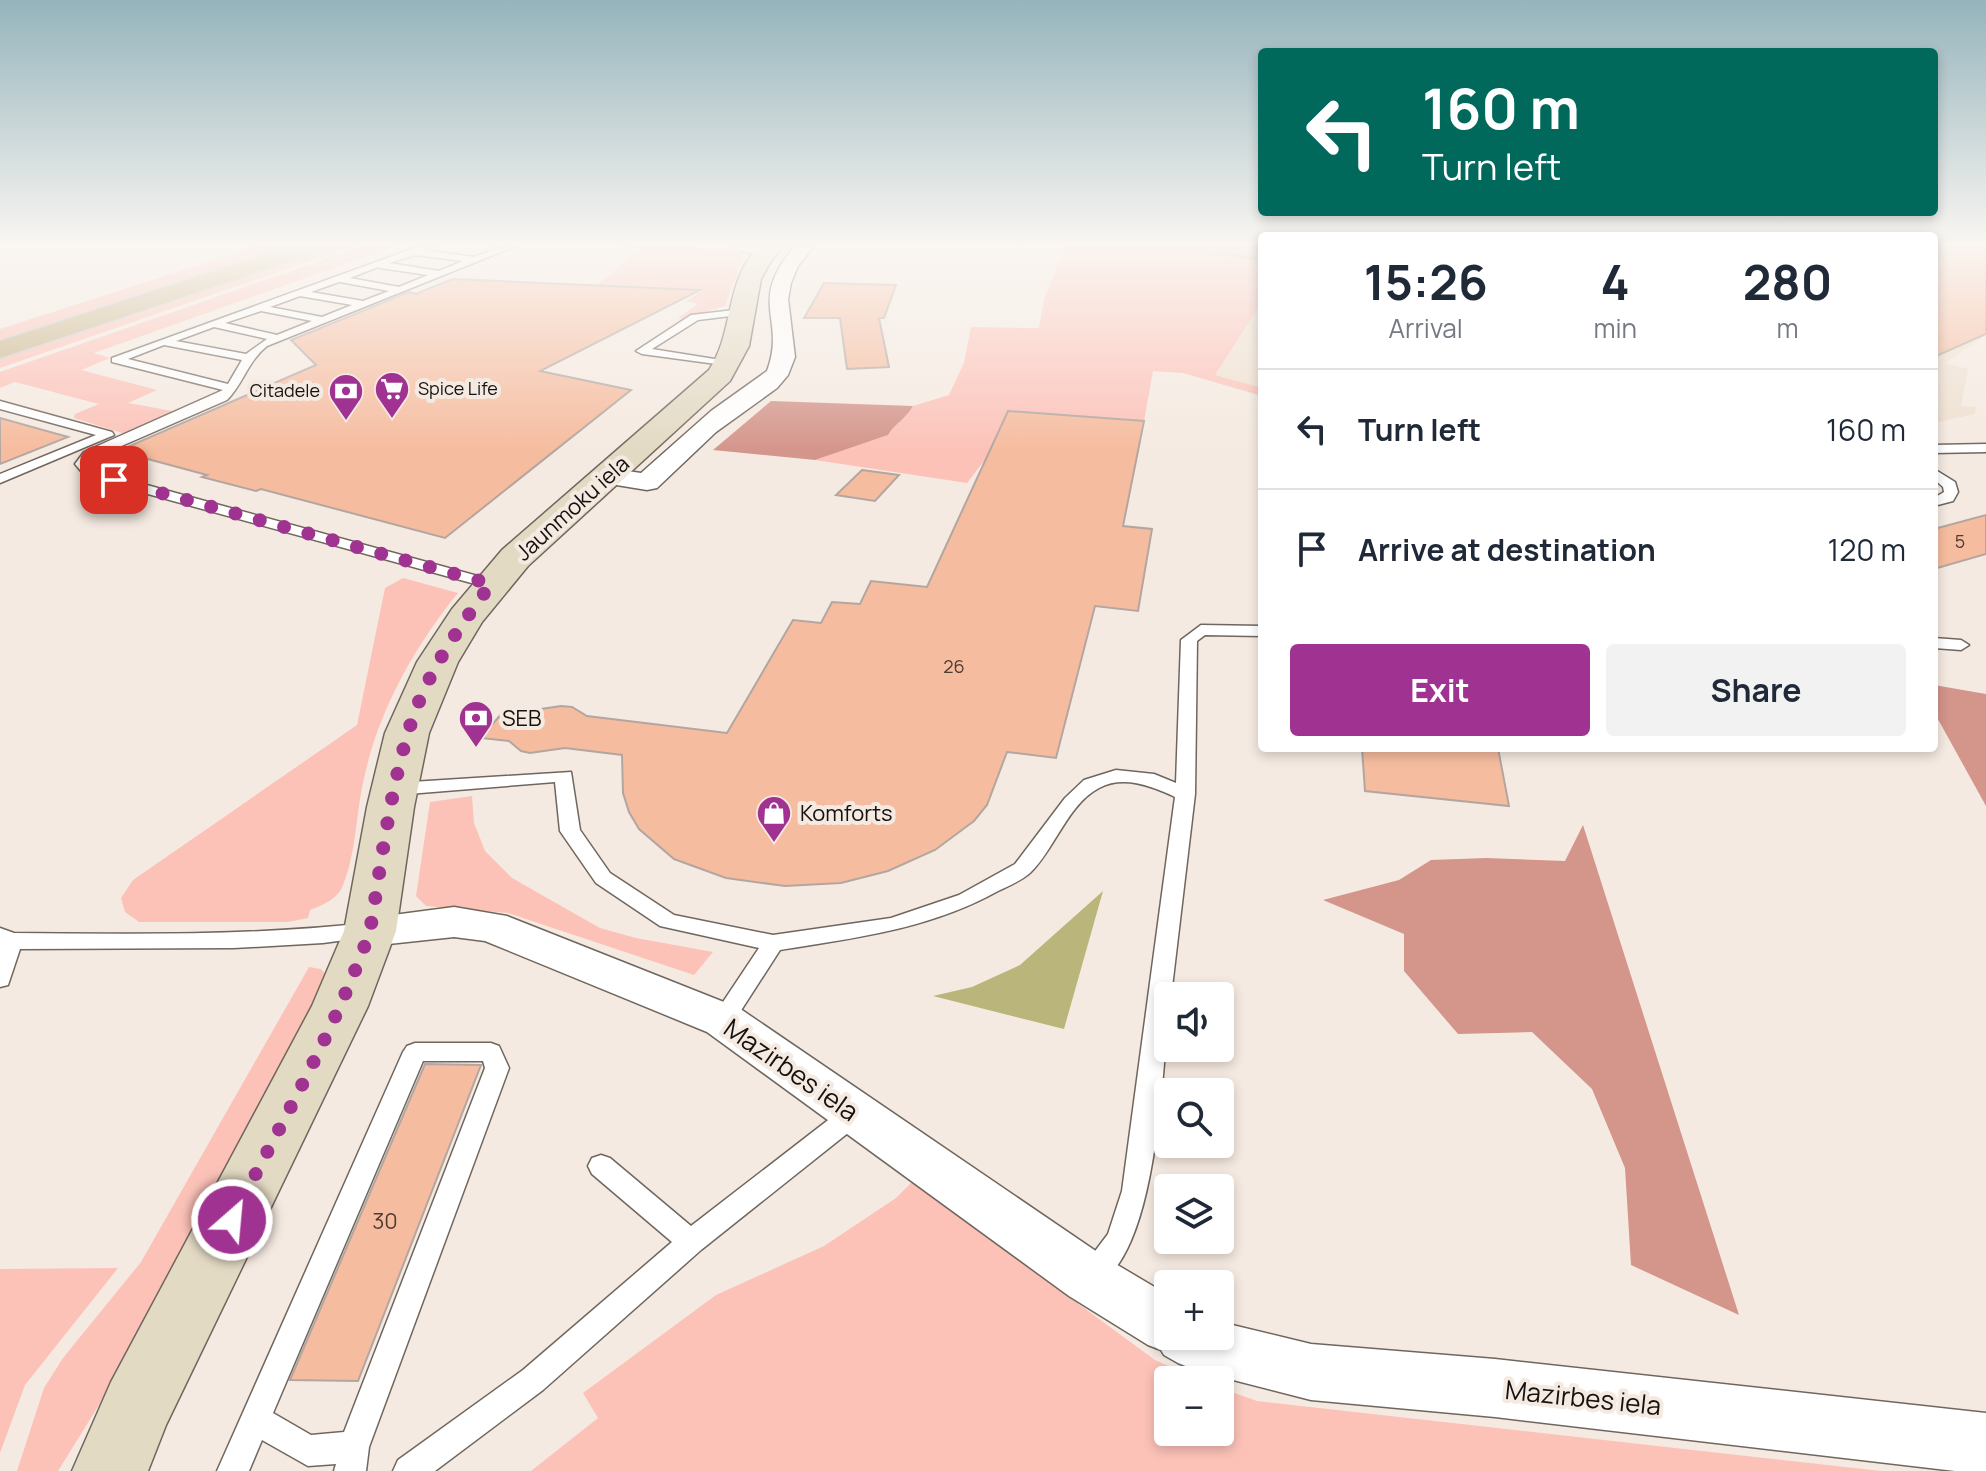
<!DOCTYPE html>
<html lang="en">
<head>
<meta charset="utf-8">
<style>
	body { margin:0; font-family:Manrope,sans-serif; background:#f2f2f3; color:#1f2937; height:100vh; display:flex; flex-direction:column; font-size:30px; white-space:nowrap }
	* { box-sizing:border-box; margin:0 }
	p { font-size:26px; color:#747a83 }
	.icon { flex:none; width:44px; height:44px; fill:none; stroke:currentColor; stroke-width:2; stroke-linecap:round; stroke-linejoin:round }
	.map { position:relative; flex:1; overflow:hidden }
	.side { position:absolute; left:1258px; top:232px; width:680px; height:520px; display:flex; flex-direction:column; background:#fff; border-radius:8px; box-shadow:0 4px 12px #0003 }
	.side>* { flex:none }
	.hud { position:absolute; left:1258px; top:48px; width:680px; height:168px; border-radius:8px; box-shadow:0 4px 12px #0003; background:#00695c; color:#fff; overflow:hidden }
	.controls { position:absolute; left:1154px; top:982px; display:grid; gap:16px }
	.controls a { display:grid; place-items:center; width:80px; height:80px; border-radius:8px; background:#fff; box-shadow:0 4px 12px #0003; font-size:40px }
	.pin { position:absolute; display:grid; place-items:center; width:68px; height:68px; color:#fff; margin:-34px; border-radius:16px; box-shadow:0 4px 12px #0006 }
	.me { position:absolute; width:88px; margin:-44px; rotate:27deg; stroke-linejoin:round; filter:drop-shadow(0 0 6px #0008) }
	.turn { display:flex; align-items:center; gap:28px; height:168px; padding:0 32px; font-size:36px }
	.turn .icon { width:104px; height:104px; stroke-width:2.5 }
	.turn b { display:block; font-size:56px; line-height:68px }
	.eta { display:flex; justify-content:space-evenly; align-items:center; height:136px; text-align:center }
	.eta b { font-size:48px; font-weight:700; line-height:56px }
	.cta { display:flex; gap:16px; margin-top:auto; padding:16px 32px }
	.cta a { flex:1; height:92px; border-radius:8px; background:#a03291; color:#fff; font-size:32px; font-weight:700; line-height:92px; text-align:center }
	.cta a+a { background:#f2f2f3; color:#1f2937 }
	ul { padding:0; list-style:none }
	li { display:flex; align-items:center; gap:24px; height:120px; padding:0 32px; border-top:2px solid #e0e1e3 }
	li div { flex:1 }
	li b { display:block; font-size:30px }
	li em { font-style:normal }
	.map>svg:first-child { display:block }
</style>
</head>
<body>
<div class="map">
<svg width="1986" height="1471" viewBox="0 0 1986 1471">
	<rect width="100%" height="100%" fill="#f5eae1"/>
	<g fill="#efe0d0">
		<path d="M 1934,246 L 1986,246 L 1986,335 L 1945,363 L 1968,369 L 1961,406 L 1976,407 L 1975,414 L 1934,423 Z"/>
		<path d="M 1262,302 L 1262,388 L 1214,376 Z"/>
	</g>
	<g fill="#fcc2b8">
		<path d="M 258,246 L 292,246 L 0,345 L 0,329 Z"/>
		<path d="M 324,246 L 353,246 L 0,368 L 0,356 Z"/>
		<path d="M 363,246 L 396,246 L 94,353 L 110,358 L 81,370 L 157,390 L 128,403 L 178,412 L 125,434 L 74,418 L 75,414 L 99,404 L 15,382 L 0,388 L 0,372 Z"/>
		<path d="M 614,246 L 676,246 L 738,251 L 744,255 L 725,306 L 681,319 L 678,318 L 698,304 L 687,301 L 703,290 L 596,286 L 642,248 Z"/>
		<path d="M 1065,246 L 1262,246 L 1262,302 L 1215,375 L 1262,388 L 1262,396 L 1183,373 L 1153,371 L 1144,421 L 1008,411 L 984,461 L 967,483 L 815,460 L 888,435 C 895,423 906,419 913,406 L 949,395 L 964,363 L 971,327 L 1039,328 L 1044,300 Z"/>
		<path d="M 403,578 L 458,593 C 414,647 377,713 363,783 C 356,815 356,854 343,885 C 338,899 323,905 310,910 L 308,918 L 288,922 L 139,922 L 125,912 L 121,898 L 133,880 L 357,725 L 385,588 Z"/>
		<path d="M 472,796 L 474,823 L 485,851 L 512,878 L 600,928 L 636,938 L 713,952 L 694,975 L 508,913 L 426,906 L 416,896 L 430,802 Z"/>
		<path d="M 309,967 L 321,969 L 326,975 L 322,992 L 125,1363 L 58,1471 L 17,1471 L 44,1388 L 63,1358 L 141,1262 Z"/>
		<path d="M 912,1182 L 1155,1360 L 1200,1380 L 1168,1380 L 1168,1432 L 1220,1432 L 1220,1388 L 1257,1401 L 1881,1471 L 531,1471 L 598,1418 L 583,1393 L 716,1295 L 824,1246 L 896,1198 Z"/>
		<path d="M 118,1268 L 25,1385 L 0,1453 L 0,1269 Z"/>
	</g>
	<g fill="#d4958b">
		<path d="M 771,401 L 913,406 C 906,419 895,423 888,435 L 815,460 L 713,450 Z"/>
		<path d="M 1934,685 L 1986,694 L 1986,806 L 1934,712 Z"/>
		<path d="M 1583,825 L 1739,1315 L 1631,1265 L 1625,1168 L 1592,1089 L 1532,1032 L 1458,1034 L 1404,971 L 1404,934 L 1323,900 L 1399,880 L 1431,860 L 1486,858 L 1565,861 Z"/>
	</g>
	<path fill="#bab57a" d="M 1103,891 L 1064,1029 L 933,996 L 972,987 L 1020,965 Z"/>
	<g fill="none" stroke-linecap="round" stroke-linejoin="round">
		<path fill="#bab57a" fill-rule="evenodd" d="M 1150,246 L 1164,246 L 1262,257 L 1262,261 Z"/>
	</g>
	<g fill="#f6bc9f" stroke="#b3a6a0" stroke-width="2">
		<path d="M 1934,246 L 1986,246 L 1986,334 L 1934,357 Z"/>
		<path d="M 452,279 L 700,290 L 540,371 L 631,390 L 445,538 L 261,489 L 256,491 L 202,477 L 207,475 L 118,451 L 316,365 L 291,340 L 409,292 L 416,294 Z"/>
		<path d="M 824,283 L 896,285 L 884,318 L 879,318 L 889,367 L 847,369 L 840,318 L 804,318 Z"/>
		<path d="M 1008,411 L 1144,421 L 1123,526 L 1152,529 L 1138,611 L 1095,606 L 1056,758 L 1007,752 L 987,805 L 974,821 L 935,850 L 888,871 L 841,883 L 785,886 L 726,878 L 674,859 L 639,829 L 629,812 L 623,793 L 622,755 L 565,748 L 530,753 L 521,751 L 509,741 L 481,738 L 506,708 L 534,710 L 561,706 L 572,707 L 587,716 L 727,733 L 793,620 L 821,623 L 832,602 L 860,604 L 871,581 L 927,587 Z"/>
		<path d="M 0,418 L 68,437 L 0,464 Z"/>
		<path d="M 862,470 L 899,475 L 875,501 L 836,495 Z"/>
		<path d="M 1986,515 L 1986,554 L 1934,569 L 1934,529 Z"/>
		<path d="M 1362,748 L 1498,748 L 1509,806 L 1365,791 Z"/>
		<path d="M 425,1064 L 481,1065 L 358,1381 L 290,1380 Z"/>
	</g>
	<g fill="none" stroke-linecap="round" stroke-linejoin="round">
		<g stroke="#6f665e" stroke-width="3">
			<g id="lane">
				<path d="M 420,246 L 433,246 L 424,250 L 474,257 L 504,246 L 516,246 L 267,346 C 248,361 243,384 227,400 L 94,458 L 89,464 L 96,471 L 496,581 L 496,587 L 486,587 L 86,477 L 75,464 L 84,452 L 223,390 L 112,362 L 112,358 ZM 415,255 L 463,261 L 439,271 L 389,263 ZM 378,267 L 380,268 L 428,275 L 399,287 L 350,278 ZM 339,282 L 340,282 L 389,291 L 363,301 L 311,292 ZM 300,296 L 352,305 L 322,317 L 270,307 ZM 261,311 L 312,321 L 277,335 L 225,323 ZM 214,327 L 267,339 L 246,354 L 176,341 ZM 164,345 L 242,360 L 228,384 L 128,359 Z"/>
				<path d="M 743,309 L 747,310 L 747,314 L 698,320 L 652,349 L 727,361 L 731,362 L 731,366 L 642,354 L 636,351 L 691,315 Z"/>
				<path d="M 0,401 L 112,432 L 114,435 L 0,483 L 0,474 L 96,435 L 0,409 Z"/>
				<path d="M 1986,444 L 1986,452 L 1934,453 L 1934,445 Z"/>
				<path d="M 1934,469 L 1955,482 L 1958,492 L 1953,501 L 1934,506 L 1934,498 L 1944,492 L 1943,487 L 1934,479 Z"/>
				<path d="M 1201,625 L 1262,626 L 1262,636 L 1205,635 L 1197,641 L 1195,794 L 1171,996 L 1168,996 L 1168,1021 C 1161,1082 1156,1263 1091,1288 L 1081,1284 L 1077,1275 L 1108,1234 L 1122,1191 L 1175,797 C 1152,786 1123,775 1099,788 C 1067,805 1055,849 1030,873 C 1021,881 1008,886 998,891 C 930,929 855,938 780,950 L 731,1026 L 723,1029 L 715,1026 L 711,1020 L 759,948 L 660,926 L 596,883 L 560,831 L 555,782 L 396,795 L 387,789 L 396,783 L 571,772 L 580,830 L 610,873 L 674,915 L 773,935 L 891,918 L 959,895 L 1015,864 L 1065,798 L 1084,780 L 1116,770 L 1154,774 L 1176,783 L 1181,640 Z"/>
				<path d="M 1934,638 L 1961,640 L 1969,645 L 1961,650 L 1934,648 Z"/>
				<path d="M 367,923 L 375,926 L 378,931 L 375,936 L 323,943 L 234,948 L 20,949 L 8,985 L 0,987 L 0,928 L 14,933 C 132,934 250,936 367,923 Z"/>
				<path d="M 415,1043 L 491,1043 L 499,1046 L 509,1068 L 369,1447 L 366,1471 L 334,1471 L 336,1464 L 308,1466 L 262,1440 L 249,1471 L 217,1471 L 403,1052 L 407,1046 ZM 423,1061 L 483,1061 L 485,1068 L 344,1432 L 311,1435 L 273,1413 Z"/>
				<path d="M 854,1104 L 863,1107 L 866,1114 L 863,1121 L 701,1250 L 543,1390 L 435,1471 L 393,1471 L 398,1460 L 523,1370 L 672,1242 L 592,1174 L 588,1166 L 592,1158 L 601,1155 L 610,1158 L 691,1226 L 845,1107 Z"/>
			</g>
		</g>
		<g stroke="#6f665e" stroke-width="3">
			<g id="street">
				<path d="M 733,246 L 777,246 L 778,248 C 768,257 743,255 733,246 Z"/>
				<path d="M 795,246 L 814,246 L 798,266 L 791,283 L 788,299 L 795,357 L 788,375 L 777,388 L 716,432 L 657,488 L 647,490 L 598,482 L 594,476 L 598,470 L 607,468 L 641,473 L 711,411 L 767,371 C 787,318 746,303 795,246 Z"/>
				<path d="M 454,907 L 507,916 L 739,1008 L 1109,1260 L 1168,1295 L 1168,1336 L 1220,1336 L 1220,1322 L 1311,1344 L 1495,1359 L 1986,1413 L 1986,1471 L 1955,1471 L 1495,1417 L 1311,1400 L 1198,1371 L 1178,1363 L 1164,1355 L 1161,1350 L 1148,1345 L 1069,1296 L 707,1032 L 485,941 L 454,937 L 370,946 L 355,942 L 348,931 L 355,920 Z"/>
			</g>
		</g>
		<g stroke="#6f665e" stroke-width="3">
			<path id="secondary" d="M 760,246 L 784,246 L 771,261 L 761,279 L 749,346 L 730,381 L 528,566 L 482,622 L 458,662 L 429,733 L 414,807 L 396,931 L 368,1006 L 166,1425 L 148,1471 L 72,1471 L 111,1382 L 312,1006 L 344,931 L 367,807 L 385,733 L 417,662 L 452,609 L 502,550 L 709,370 C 735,331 724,279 760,246 Z"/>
		</g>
		<g stroke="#cccbca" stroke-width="3">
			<path id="primary" d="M 291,246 L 324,246 L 321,251 L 0,358 L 0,341 Z"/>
		</g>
		<use href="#lane" fill="#fff" fill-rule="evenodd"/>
		<use href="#street" fill="#fff" fill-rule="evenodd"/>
		<use href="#secondary" fill="#e3dac4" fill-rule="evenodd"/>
		<use href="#primary" fill="#c7b489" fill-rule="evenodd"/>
	</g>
	<linearGradient id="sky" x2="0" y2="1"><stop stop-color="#95b4bc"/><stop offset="0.54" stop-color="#faf6f2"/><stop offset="1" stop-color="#faf6f2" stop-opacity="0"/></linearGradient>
	<rect width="1986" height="452" fill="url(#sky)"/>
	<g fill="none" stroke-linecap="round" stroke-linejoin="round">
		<path stroke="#a03291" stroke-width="14" stroke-dasharray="0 25.2" d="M 114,480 L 491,584 C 457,630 424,677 408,733 C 389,797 381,865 370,931 C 335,1031 280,1125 232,1220"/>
	</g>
	<defs>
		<g id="supermarket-pin" transform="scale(1.8)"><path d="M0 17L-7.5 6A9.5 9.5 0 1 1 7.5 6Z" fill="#a03291" stroke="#f5eae1"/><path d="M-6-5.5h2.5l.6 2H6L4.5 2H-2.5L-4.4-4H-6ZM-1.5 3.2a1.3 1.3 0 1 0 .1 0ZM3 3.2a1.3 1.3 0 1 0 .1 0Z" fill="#fff"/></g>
		<g id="bank-pin" transform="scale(1.8)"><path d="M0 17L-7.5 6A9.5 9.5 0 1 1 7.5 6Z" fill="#a03291" stroke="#f5eae1"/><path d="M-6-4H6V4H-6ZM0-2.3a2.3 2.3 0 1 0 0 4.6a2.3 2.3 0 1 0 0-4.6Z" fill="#fff"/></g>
		<g id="shop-pin" transform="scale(1.8)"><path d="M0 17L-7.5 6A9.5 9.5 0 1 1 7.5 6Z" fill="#a03291" stroke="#f5eae1"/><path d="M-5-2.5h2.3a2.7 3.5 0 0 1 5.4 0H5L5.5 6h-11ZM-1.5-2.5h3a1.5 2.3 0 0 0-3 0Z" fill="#fff"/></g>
	</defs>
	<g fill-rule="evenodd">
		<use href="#supermarket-pin" x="392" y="389"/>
		<use href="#bank-pin" x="346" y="391"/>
		<use href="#bank-pin" x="476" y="718"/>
		<use href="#shop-pin" x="774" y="813"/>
	</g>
	<g text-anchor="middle" stroke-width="8" stroke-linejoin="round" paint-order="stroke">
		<g font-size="18" fill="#15110e" stroke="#f5eae1" text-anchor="start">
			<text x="418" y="395">Spice Life</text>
			<text x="320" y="397" text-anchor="end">Citadele</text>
		</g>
		<g font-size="18" fill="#4d3c32">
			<text x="1960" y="548">5</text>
			<text x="954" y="673">26</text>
		</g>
		<g font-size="22" fill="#15110e" stroke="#f5eae1">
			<text transform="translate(572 508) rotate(-42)" y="8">Jaunmoku iela</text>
		</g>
		<g font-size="22" fill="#15110e" stroke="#f5eae1" text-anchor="start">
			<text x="502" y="726">SEB</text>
			<text x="800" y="821">Komforts</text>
		</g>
		<g font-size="22" fill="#4d3c32">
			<text x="385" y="1229">30</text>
		</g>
		<g font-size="26" fill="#15110e" stroke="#f5eae1">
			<text transform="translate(791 1070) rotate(35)" y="9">Mazirbes iela</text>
			<text transform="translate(1583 1398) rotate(6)" y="9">Mazirbes iela</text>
		</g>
	</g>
</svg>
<div class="controls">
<a><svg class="icon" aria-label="sound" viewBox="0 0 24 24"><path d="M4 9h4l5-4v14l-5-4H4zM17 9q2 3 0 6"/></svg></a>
<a><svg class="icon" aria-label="search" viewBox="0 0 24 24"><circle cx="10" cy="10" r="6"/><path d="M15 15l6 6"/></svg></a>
<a><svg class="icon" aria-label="layers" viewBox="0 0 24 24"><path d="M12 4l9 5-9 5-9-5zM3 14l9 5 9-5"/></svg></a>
<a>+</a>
<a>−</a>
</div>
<div class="pin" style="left:114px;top:480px;background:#d93025"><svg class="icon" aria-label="arrive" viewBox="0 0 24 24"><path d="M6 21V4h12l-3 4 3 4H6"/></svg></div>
<svg class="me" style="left:232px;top:1220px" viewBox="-20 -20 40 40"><circle r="17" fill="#a03291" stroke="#fff" stroke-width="3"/><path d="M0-11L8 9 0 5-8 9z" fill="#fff"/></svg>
<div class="hud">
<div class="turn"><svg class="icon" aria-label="left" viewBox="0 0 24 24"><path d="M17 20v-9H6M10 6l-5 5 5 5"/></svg><div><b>160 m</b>Turn left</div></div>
</div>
<section class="side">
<div class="eta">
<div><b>15:26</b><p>Arrival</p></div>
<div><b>4</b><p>min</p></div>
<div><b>280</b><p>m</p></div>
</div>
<ul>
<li><svg class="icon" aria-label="left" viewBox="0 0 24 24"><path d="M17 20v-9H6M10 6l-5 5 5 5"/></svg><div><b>Turn left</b></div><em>160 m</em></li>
<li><svg class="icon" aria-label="arrive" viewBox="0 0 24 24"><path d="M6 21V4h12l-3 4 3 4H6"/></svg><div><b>Arrive at destination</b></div><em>120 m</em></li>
</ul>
<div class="cta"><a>Exit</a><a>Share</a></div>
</section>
</div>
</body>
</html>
